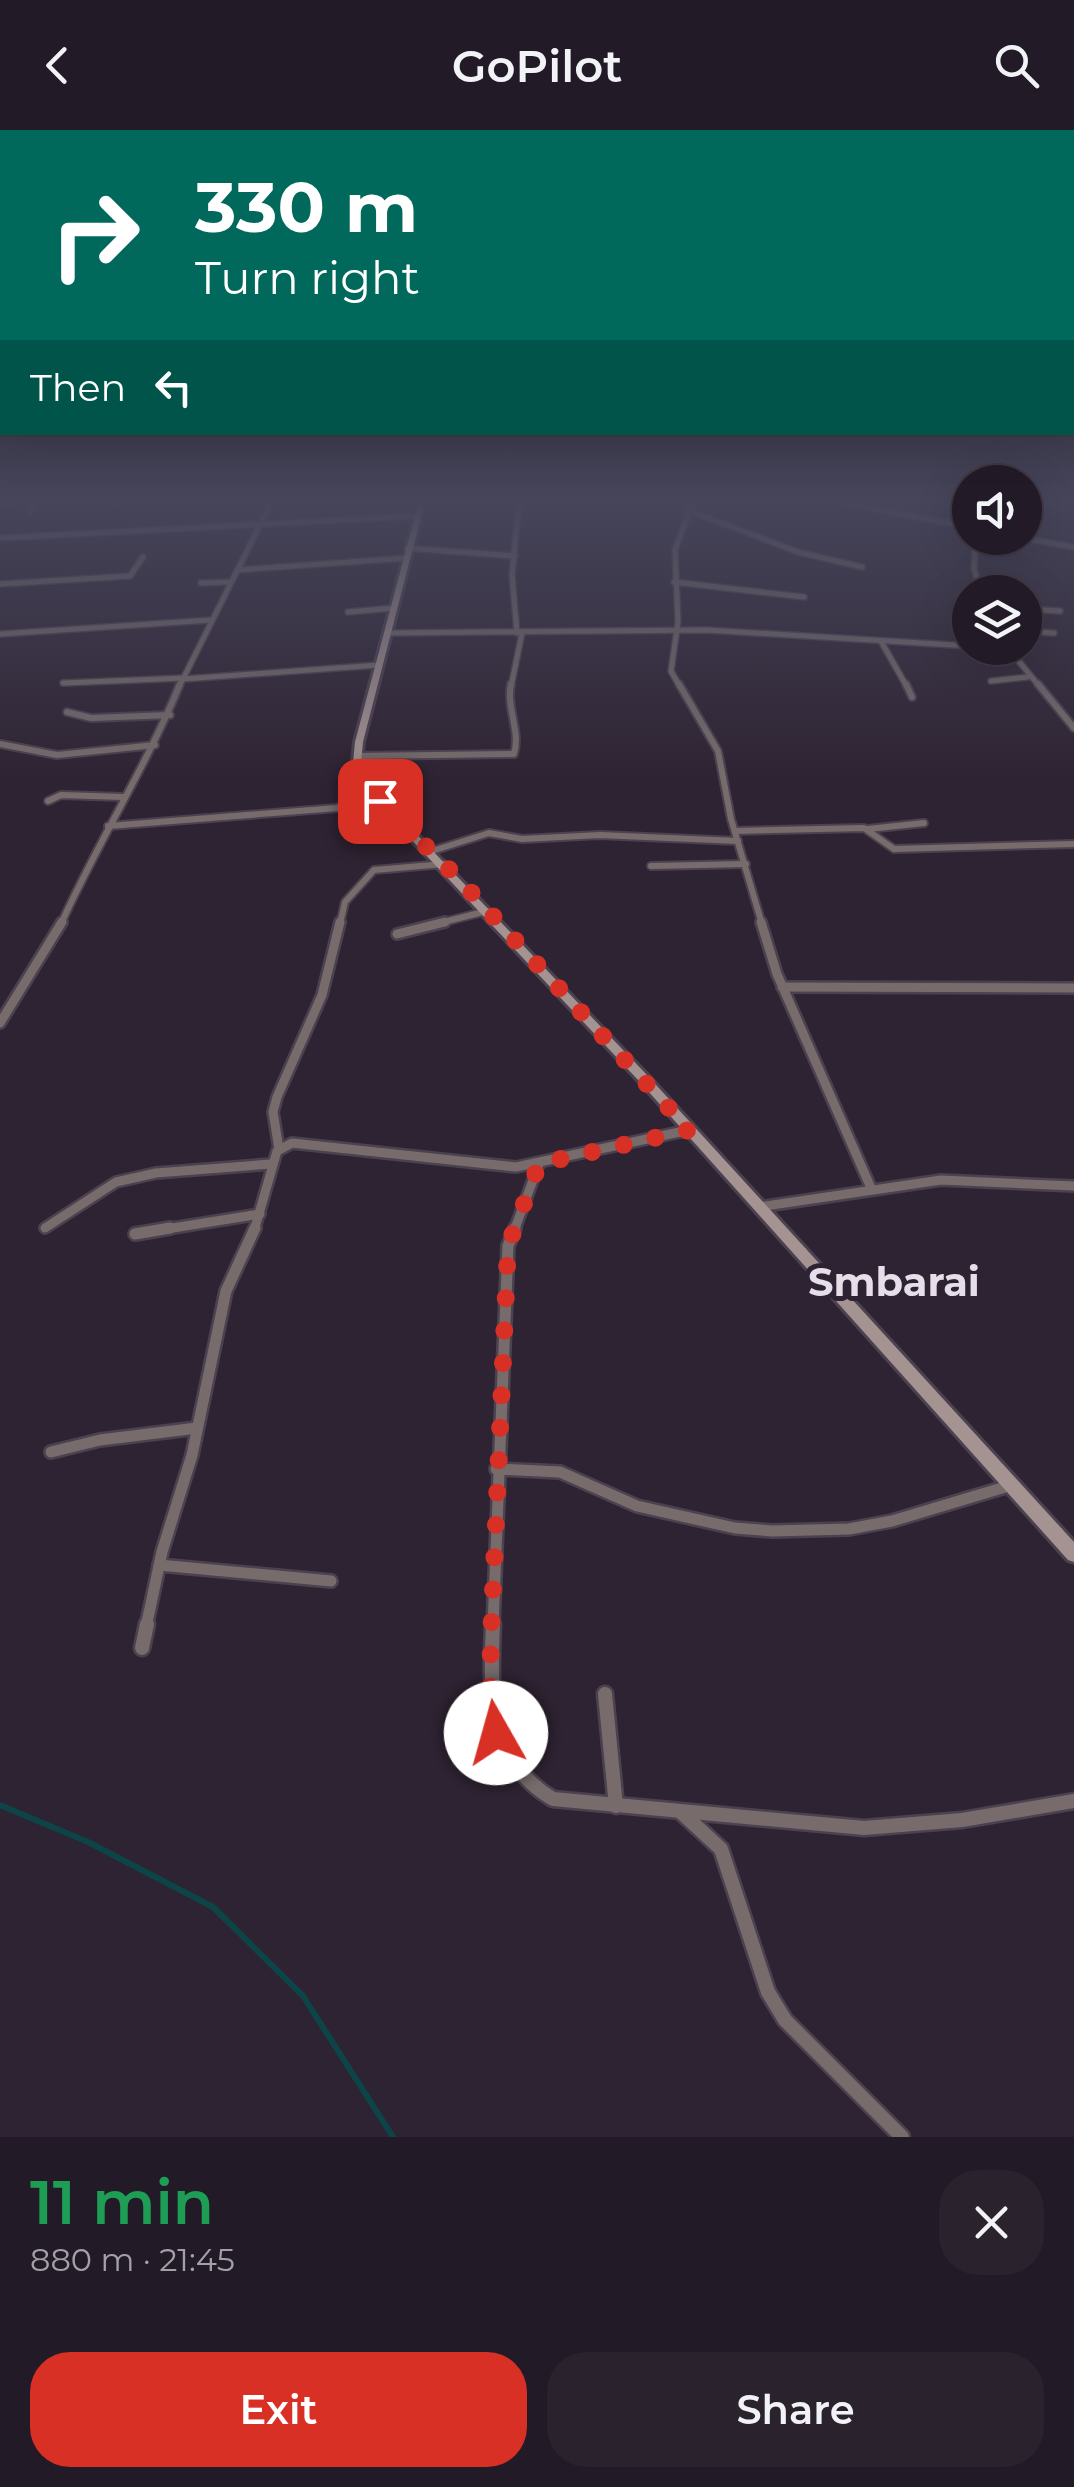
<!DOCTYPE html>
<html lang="en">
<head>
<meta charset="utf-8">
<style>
	body { margin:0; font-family:Montserrat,sans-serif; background:#2a232e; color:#f1f3f6; height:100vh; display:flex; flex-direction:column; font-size:38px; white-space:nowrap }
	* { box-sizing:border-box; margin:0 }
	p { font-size:32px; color:#a2a1a7 }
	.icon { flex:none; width:55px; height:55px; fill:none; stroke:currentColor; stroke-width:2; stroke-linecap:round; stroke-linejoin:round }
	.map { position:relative; height:2007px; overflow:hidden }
	.details { display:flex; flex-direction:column; background:#221a26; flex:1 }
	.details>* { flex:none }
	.hud { position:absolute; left:0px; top:0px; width:1075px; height:305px; box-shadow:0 10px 40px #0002,0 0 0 2px #3f3843; background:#00695c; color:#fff; overflow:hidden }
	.buttons { position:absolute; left:952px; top:335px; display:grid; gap:20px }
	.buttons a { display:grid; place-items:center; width:90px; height:90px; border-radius:50%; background:#221a26; box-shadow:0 10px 40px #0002,0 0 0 2px #3f3843; font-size:50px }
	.pin { position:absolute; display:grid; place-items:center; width:85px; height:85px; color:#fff; margin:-42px; border-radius:20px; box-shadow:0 5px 15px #0006 }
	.me { position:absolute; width:110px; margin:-55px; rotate:353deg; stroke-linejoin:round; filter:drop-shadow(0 0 8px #0008) }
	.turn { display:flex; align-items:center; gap:35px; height:210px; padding:0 30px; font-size:45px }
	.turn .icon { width:130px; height:130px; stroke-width:2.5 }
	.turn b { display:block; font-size:70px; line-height:85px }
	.then { display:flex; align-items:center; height:95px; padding:0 30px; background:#0003; gap:20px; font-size:38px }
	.round { display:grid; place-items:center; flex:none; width:105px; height:105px; border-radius:40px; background:#2a232e }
	.summary { display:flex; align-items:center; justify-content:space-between; height:170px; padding:0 30px }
	h1 { font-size:60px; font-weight:600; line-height:75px; color:#1e9e55 }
	.primary-button { display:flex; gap:20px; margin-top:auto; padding:20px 30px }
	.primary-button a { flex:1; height:115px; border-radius:40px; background:#d93025; color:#fff; font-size:40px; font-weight:600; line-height:115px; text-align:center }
	.primary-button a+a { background:#2a232e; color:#f1f3f6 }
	header { display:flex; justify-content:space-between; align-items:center; height:130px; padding:0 30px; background:#221a26; font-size:45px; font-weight:600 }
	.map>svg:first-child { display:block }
</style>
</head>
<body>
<header><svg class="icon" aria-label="back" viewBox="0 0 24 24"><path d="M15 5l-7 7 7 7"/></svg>GoPilot<svg class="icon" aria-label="search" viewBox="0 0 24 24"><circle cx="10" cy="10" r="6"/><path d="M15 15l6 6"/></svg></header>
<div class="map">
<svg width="1074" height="2007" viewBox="0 0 1074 2007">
	<rect width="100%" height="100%" fill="#2e2332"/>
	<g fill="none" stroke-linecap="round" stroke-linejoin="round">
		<path stroke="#0d4448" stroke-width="6" d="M 0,1675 L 88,1712 L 213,1777 L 303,1866 L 393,2007"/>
		<g stroke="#4b414f" stroke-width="8">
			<g id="street-far4">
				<path d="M 834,371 L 970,397"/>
				<path d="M 0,373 L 22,371"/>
				<path d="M 118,373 L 123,371"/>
				<path d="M 30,381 L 39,371"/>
				<path d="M 690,381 L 798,422 L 862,437"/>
				<path d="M 0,408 L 417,386"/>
				<path d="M 976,408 L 974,438 L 980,462"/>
				<path d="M 1022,408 L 1074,417"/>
				<path d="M 407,418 L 515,426"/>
				<path d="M 237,440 L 406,428"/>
				<path d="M 674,452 L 804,467"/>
				<path d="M 201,453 L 231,452"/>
				<path d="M 0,454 L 130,446 L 143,427"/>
				<path d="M 1025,479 L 1060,481"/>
				<path d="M 348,482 L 394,478"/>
				<path d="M 1025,501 L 1054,503"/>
				<path d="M 388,503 L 707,500 L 970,516"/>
				<path d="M 517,503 L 512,445 L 519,371"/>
				<path d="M 0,504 L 211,490"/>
				<path d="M 882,513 L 907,557"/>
				<path d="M 990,518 L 1008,518"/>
				<path d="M 1008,518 L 1040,557"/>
				<path d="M 183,549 L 379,535"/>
				<path d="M 991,551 L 1028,547"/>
				<path d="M 63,553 L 184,548"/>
				<path d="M 179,557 L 272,371"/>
				<path d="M 511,557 L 522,503"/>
				<path d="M 680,557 L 671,541 L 678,492 L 675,420 L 693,371"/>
			</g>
		</g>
		<g stroke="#4b414f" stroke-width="10">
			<g id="street-far3">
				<path d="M 679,554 L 718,621 L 731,689 L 762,794"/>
				<path d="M 906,554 L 912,567"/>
				<path d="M 1038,554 L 1074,598"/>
				<path d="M 67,582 L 91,588 L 170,585"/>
				<path d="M 0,614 L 57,625 L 155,615"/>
				<path d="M 357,626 L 514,624 C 521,601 506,578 511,554"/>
				<path d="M 48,671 L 61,665 L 124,667"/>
				<path d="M 108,696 L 337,678 L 349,672 L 361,651"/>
				<path d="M 868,699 L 924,693"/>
				<path d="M 735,701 L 864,698 L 894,719 L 1074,714"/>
				<path d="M 432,721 L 489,703 L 522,709 L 600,705 L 738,711"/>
				<path d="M 651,736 L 746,734"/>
				<path d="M 61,794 C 98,712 146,637 180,554"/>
				<path d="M 340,794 L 345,772 L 374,740 L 444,734"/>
				<path d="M 436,794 L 487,781"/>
			</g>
		</g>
		<g stroke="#4b414f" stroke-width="14">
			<g id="street-far2">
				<path d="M 761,792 L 777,844 L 871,1058"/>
				<path d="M 397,804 L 445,792"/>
				<path d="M 782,857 L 1074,858"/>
				<path d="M 0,893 L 62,792"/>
				<path d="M 279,1019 L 273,982 L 277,967 L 322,865 L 340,792"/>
				<path d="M 759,1077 L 941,1050 L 1074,1056"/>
				<path d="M 45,1098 L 116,1052 L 156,1043 L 271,1034"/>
				<path d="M 154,1101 L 260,1084"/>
				<path d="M 254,1101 L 277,1021 L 292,1013 L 516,1037 L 689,1000"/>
				<path d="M 514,1101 L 539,1034"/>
			</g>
		</g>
		<g stroke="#4b414f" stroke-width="16">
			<g id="street-far1">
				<path d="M 135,1104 L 170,1098"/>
				<path d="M 51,1322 L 100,1310 L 197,1298"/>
				<path d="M 496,1339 L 560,1342 L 637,1376 L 735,1398 L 772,1401 L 849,1399 L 892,1391 L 1012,1355"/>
				<path d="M 159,1435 L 331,1451"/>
				<path d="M 146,1497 L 162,1422 L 192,1325 L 226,1161 L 255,1098"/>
				<path d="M 493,1497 L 508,1116 L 515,1098"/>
			</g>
		</g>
		<g stroke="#4b414f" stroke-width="19">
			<g id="street">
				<path d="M 493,1494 C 490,1561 488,1631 553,1669 L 864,1698 L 962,1690 L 1074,1671"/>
				<path d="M 142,1518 L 147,1494"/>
				<path d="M 605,1564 L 616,1676"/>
				<path d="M 682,1683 L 721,1719 L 768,1862 L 785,1890 L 902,2007"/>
			</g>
		</g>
		<g stroke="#4b414f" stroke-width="6">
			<path id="secondary" d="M 419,371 L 425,371 L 363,612 L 361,633 L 365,650 L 647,945 L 1074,1412 L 1074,1432 L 1068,1430 L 639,951 L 356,651 L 353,633 L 355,612 Z"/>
		</g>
		<use href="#street-far4" stroke="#776c6b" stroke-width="5"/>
		<use href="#street-far3" stroke="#776c6b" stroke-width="6"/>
		<use href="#street-far2" stroke="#776c6b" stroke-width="9"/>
		<use href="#street-far1" stroke="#776c6b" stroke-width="11"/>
		<use href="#street" stroke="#776c6b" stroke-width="14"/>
		<use href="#secondary" fill="#a49391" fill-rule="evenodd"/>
	</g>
	<linearGradient id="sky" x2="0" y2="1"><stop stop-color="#19131c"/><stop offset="0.57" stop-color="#46455a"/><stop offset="1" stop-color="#46455a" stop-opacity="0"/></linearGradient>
	<rect width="1074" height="652" fill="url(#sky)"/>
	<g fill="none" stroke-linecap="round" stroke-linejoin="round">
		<path stroke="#d93025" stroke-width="18" stroke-dasharray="0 32.4" d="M 380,671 L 459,749 L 689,1000 L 539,1034 L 508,1116 L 491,1506 L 490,1566 L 496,1603"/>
	</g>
	<g text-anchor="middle" stroke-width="10" stroke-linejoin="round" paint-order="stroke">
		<g font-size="40" font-weight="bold" fill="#e6dfe9" stroke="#2e2332">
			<text x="894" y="1166">Smbarai</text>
		</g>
	</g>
</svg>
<div class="buttons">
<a><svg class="icon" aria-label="sound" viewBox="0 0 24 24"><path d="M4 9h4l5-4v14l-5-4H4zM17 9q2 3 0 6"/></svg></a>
<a><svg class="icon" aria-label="layers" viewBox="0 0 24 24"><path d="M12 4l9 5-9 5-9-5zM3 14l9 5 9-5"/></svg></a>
</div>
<div class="pin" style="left:380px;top:671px;background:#d93025"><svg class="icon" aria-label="arrive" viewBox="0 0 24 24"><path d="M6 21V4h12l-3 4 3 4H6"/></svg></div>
<svg class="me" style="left:496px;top:1603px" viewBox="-20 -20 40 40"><circle r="19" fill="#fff"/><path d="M0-13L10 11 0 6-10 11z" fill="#d93025"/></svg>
<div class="hud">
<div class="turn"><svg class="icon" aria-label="right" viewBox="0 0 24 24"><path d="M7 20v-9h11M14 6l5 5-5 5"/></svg><div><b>330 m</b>Turn right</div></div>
<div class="then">Then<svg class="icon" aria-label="left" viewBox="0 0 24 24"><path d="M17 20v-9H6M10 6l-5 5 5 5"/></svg></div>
</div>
</div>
<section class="details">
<div class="summary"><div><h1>11 min</h1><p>880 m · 21:45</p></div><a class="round"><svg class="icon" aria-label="close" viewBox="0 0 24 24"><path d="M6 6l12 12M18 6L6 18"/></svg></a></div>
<div class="primary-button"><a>Exit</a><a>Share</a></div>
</section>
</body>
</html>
